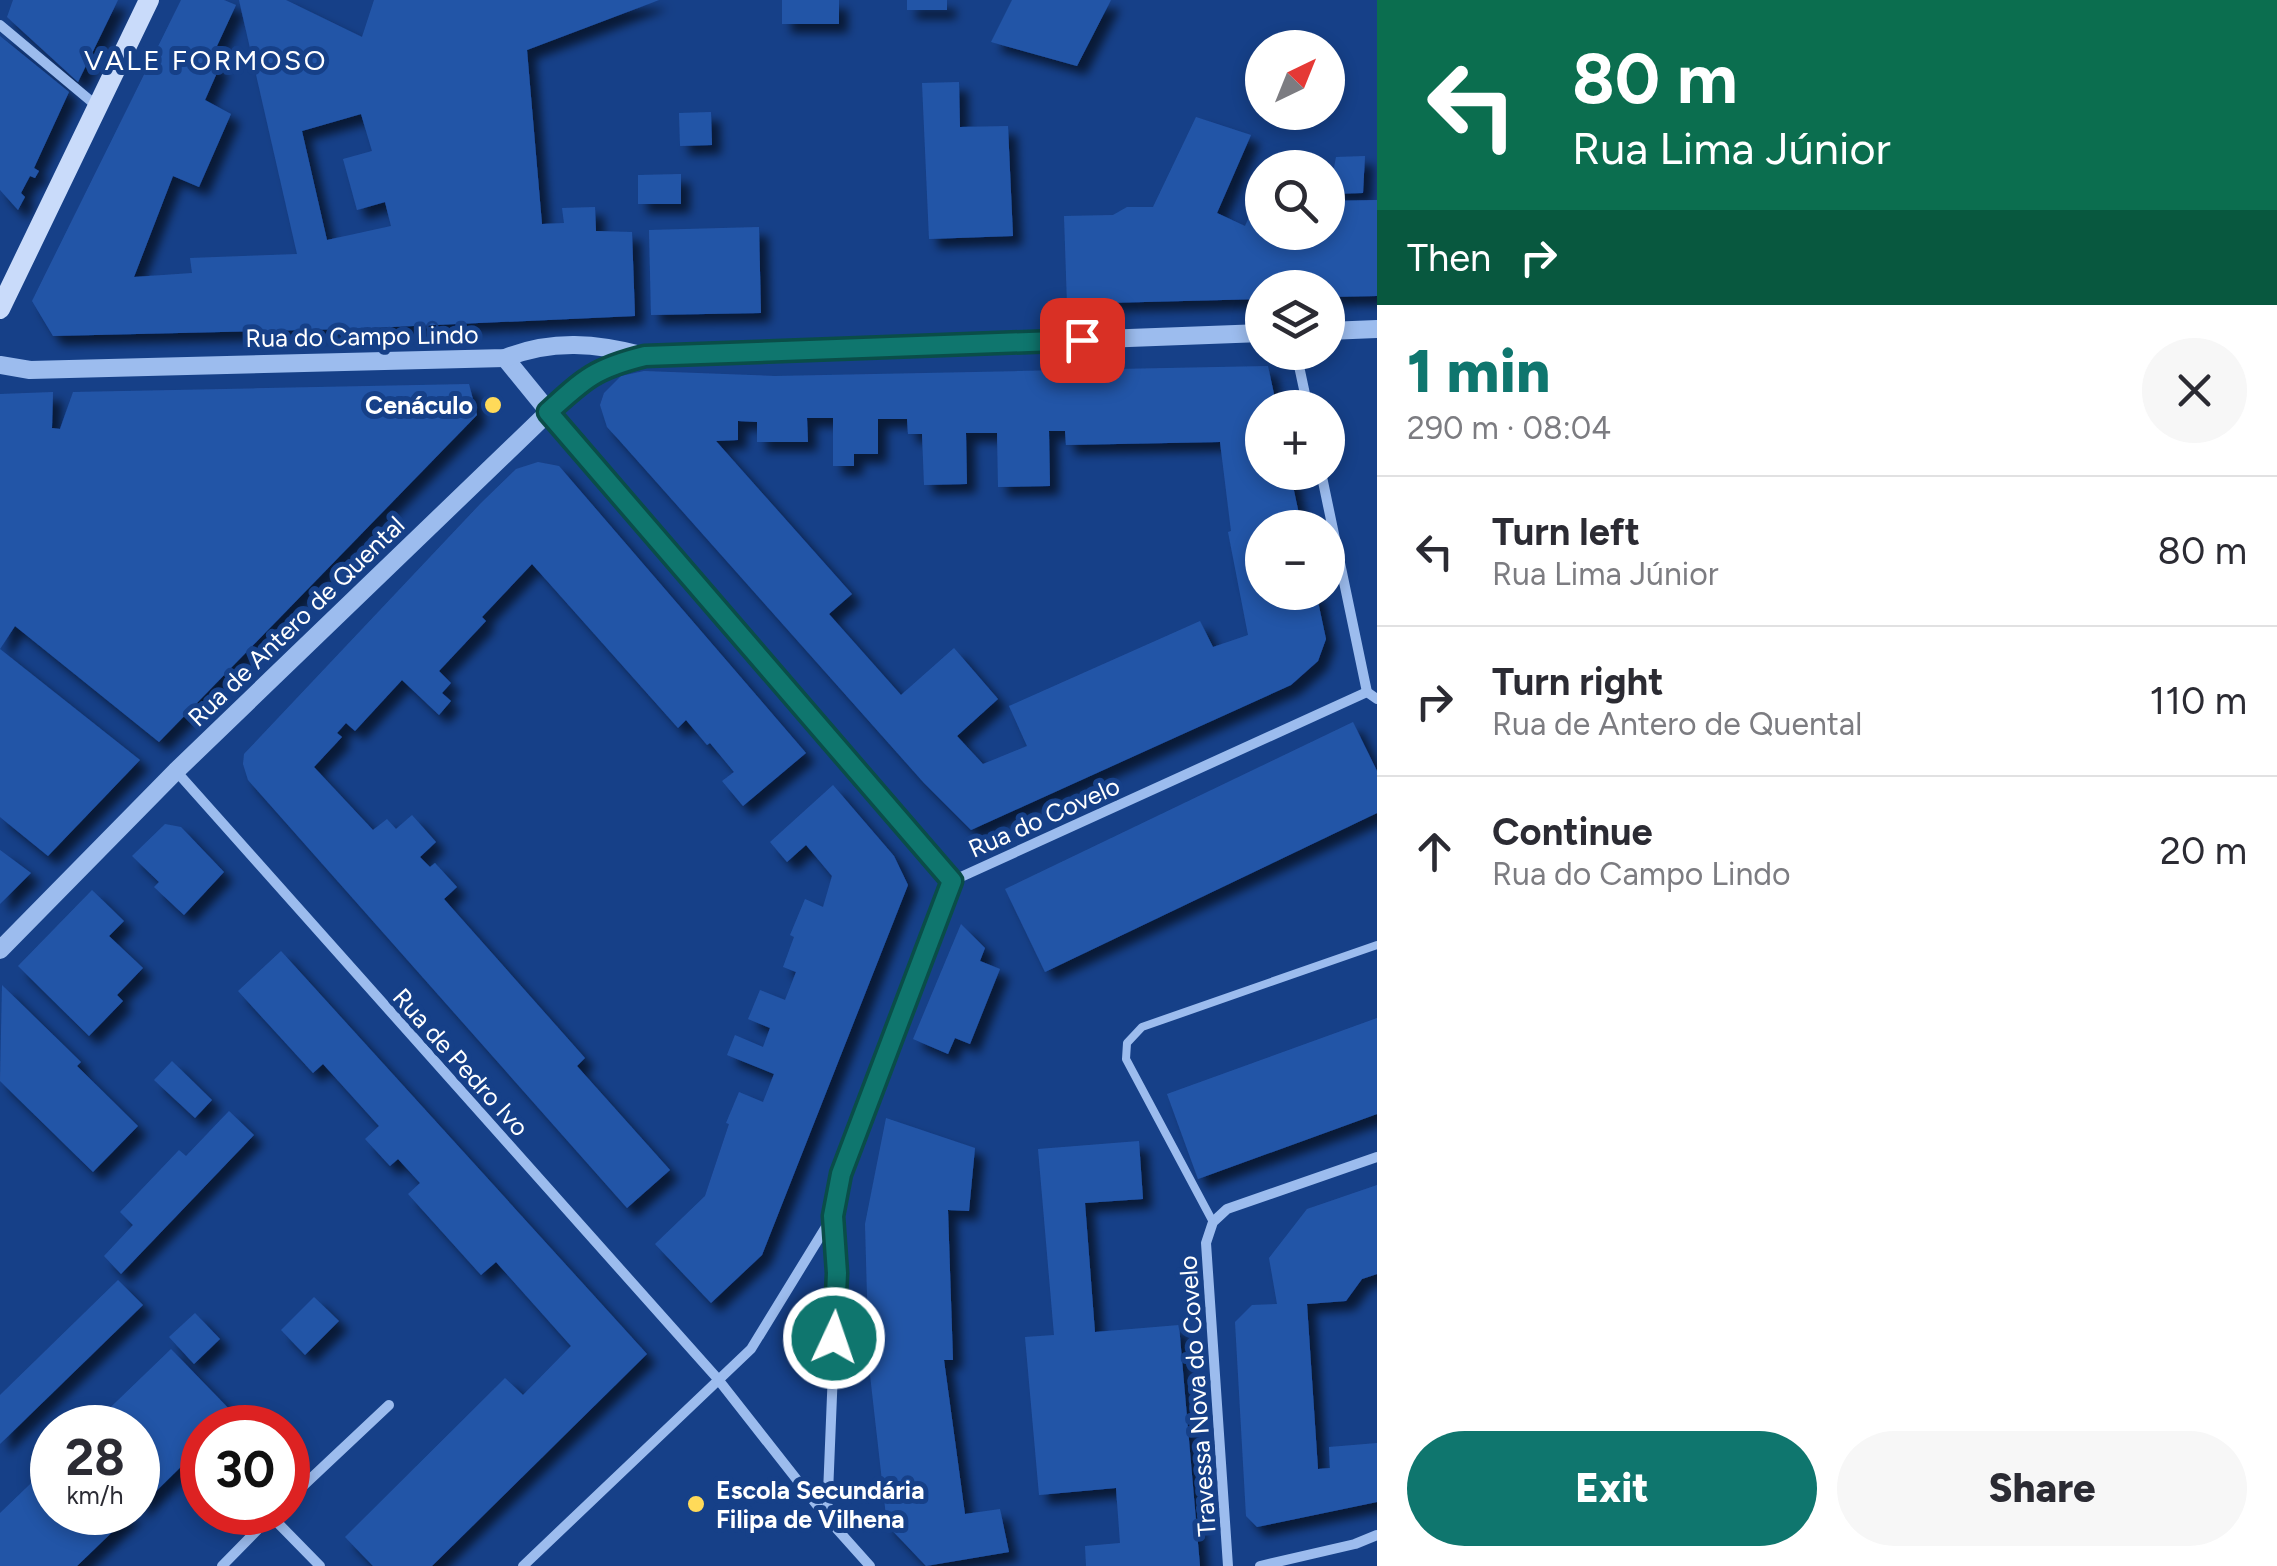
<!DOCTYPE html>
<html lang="en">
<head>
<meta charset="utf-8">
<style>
	body { margin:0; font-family:Figtree,sans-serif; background:#f7f7f7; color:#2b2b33; height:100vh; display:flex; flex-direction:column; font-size:38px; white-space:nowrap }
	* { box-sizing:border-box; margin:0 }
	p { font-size:32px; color:#7c7c81 }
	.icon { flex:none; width:55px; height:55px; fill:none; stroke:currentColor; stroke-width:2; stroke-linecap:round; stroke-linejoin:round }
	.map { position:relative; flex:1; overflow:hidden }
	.side { display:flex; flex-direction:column; background:#fff; width:900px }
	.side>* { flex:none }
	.guide { background:#0b6e4f; color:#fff; overflow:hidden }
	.needle { width:65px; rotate:43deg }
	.controls { position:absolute; left:1245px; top:30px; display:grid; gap:20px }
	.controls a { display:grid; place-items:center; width:100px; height:100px; border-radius:50%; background:#fff; box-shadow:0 5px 15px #0003; font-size:50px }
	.speed { position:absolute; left:30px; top:1405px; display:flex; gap:20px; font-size:50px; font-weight:700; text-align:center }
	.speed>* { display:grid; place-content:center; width:130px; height:130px; border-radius:50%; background:#fff; box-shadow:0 5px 15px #0003; line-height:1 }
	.speed small { font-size:25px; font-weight:400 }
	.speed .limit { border:15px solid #d22; background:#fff; color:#111 }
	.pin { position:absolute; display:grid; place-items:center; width:85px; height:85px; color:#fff; margin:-42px; border-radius:20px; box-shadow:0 5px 15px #0006 }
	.me { position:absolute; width:110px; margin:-55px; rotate:3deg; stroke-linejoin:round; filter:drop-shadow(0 0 8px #0008) }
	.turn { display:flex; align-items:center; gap:35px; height:210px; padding:0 30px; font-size:45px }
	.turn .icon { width:130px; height:130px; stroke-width:2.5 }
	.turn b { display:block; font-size:70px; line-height:85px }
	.then { display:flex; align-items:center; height:95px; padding:0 30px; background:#0003; gap:20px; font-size:38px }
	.round { display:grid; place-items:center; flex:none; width:105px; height:105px; border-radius:52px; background:#f7f7f7 }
	.summary { display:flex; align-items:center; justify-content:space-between; height:170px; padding:0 30px }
	h1 { font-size:60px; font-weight:800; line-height:75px; color:#0f766e }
	.action { display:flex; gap:20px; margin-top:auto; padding:20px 30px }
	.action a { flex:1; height:115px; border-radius:60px; background:#0f766e; color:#fff; font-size:40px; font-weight:800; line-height:115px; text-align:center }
	.action a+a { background:#f7f7f7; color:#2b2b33 }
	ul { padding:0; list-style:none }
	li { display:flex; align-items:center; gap:30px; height:150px; padding:0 30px; border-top:2px solid #e1e1e2 }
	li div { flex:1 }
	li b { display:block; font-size:38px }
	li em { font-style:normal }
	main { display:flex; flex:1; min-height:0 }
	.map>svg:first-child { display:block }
</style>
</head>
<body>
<main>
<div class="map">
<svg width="1377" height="1566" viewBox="0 0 1377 1566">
	<defs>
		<filter id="shadow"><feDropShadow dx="9" dy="9" stdDeviation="5" flood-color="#0009"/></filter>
	</defs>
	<rect width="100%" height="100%" fill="#164088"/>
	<g fill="#2455a7" fill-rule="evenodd" filter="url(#shadow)">
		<path d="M 13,0 L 118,0 L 78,82 L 7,17 Z"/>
		<path d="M 181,0 L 224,0 L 236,5 L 210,61 L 220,66 L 205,100 L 231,114 L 199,187 L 173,176 L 134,277 L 192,273 L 190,258 L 297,254 L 239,0 L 286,0 L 362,37 L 374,0 L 659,0 L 527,50 L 542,224 L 564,223 L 562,208 L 595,207 L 596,231 L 632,232 L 635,316 L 348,329 L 53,336 L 32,301 ZM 361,114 L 372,151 L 343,159 L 357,210 L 385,202 L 391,226 L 327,240 L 302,131 Z"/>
		<rect x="782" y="0" width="57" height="24"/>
		<rect x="907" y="0" width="40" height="10"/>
		<path d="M 1012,0 L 1111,0 L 1077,66 L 991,42 Z"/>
		<path d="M 0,36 L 69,92 L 34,168 L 39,171 L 35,178 L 30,176 L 21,193 L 25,197 L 18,210 L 0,190 Z"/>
		<path d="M 959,82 L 960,127 L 1008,126 L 1013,236 L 929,239 L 922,83 Z"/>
		<path d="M 711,112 L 712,145 L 680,146 L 679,113 Z"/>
		<path d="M 1196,117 L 1251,135 L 1217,213 L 1245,226 L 1257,199 L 1262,201 L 1262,232 L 1328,232 L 1328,201 L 1377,200 L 1377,296 L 1328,297 L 1328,288 L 1262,288 L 1262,299 L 1067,304 L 1064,216 L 1113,215 L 1127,207 L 1153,207 Z"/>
		<path d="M 1365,156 L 1363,193 L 1329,194 L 1336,157 Z"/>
		<path d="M 681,174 L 681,204 L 638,204 L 638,175 Z"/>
		<path d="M 759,227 L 761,313 L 651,315 L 649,230 Z"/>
		<path d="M 1268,366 L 1277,408 L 1262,408 L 1262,472 L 1290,472 L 1302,528 L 1262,528 L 1262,592 L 1316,592 L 1326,639 L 1318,661 L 1291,685 L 971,830 L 924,783 L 619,440 L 607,427 L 600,405 L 604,393 L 621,376 L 644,371 L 775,376 ZM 807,418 L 833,418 L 833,466 L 854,466 L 854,454 L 878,454 L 878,419 L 907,419 L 908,434 L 922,434 L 924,485 L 967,484 L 966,433 L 997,433 L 998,487 L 1050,486 L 1049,431 L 1065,431 L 1066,445 L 1220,442 L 1231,531 L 1228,532 L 1248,635 L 1213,647 L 1200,621 L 1009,706 L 1027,746 L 983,764 L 957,736 L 998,699 L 954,648 L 901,695 L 829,614 L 852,594 L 716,441 L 738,440 L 738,421 L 757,422 L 757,442 L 808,442 Z"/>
		<path d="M 469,384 L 477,415 L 159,742 L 15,626 L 0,649 L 140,760 L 48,856 L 0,817 L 0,394 L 53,392 L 52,428 L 60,429 L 73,392 Z"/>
		<path d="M 538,462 L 559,466 L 806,753 L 743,806 L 722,781 L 734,772 L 710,743 L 707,745 L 686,720 L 678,728 L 532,564 L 482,617 L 486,621 L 439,671 L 451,683 L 442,693 L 451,701 L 439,715 L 402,680 L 355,731 L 346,723 L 337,733 L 342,737 L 314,767 L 373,830 L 387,819 L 396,829 L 412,815 L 436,842 L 420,857 L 430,867 L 435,863 L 457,887 L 444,899 L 585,1058 L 577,1066 L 670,1170 L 627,1208 L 248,780 L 243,764 L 244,754 L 481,503 L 516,469 Z"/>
		<path d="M 1353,722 L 1377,771 L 1377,813 L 1045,972 L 1005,889 Z"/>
		<path d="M 833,785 L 894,856 L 908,885 L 762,1255 L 711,1303 L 655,1244 L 705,1196 L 729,1124 L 726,1123 L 739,1092 L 763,1102 L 774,1074 L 727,1055 L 735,1035 L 763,1047 L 770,1028 L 748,1019 L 760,990 L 785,1000 L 796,972 L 783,967 L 794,937 L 790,935 L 805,899 L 823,907 L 832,876 L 806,845 L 787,862 L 770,842 Z"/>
		<path d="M 165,824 L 181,827 L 224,872 L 184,915 L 154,887 L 159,882 L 132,856 Z"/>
		<path d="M 0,850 L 31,873 L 0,904 Z"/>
		<path d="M 92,890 L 124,921 L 109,936 L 143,968 L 117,995 L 123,1001 L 89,1036 L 18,966 Z"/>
		<path d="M 961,924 L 985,948 L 980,961 L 1000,969 L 970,1044 L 955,1038 L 948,1054 L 913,1039 Z"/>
		<path d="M 281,951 L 647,1354 L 432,1566 L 373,1566 L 345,1537 L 505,1378 L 523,1395 L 571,1346 L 496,1262 L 481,1275 L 408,1194 L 420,1183 L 398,1159 L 390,1166 L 365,1139 L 379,1126 L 323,1064 L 313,1073 L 238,991 Z"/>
		<path d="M 2,985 L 81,1062 L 77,1066 L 138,1126 L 93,1172 L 0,1081 Z"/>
		<path d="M 1377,1018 L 1377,1114 L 1198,1179 L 1167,1094 Z"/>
		<path d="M 172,1061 L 212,1100 L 195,1118 L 154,1080 Z"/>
		<path d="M 229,1111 L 254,1135 L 121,1274 L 104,1256 L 133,1225 L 120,1212 L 179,1150 L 186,1156 Z"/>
		<path d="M 886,1118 L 975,1148 L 969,1211 L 948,1210 L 953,1360 L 944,1360 L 965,1514 L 1000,1509 L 1009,1552 L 926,1566 L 887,1525 L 869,1366 L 865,1224 Z"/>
		<path d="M 1139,1141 L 1143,1199 L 1085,1203 L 1095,1332 L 1179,1325 L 1200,1566 L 1086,1566 L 1085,1546 L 1120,1543 L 1116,1488 L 1039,1495 L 1025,1337 L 1054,1335 L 1038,1149 Z"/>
		<path d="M 1377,1185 L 1377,1274 L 1362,1279 L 1346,1301 L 1307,1304 L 1318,1469 L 1330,1468 L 1329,1447 L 1377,1443 L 1377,1502 L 1257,1527 L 1246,1516 L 1235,1322 L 1252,1305 L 1277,1304 L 1269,1258 L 1307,1209 Z"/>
		<path d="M 118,1280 L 143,1305 L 0,1444 L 0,1395 Z"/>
		<path d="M 314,1297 L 339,1321 L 305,1355 L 281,1330 Z"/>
		<path d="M 195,1313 L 220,1339 L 194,1364 L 169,1337 Z"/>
		<path d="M 171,1349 L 235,1415 L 222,1428 L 202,1428 L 202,1446 L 138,1509 L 138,1428 L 89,1428 Z"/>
		<path d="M 52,1463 L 52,1512 L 133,1512 L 77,1566 L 0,1566 L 0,1513 Z"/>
	</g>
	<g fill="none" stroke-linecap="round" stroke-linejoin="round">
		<path stroke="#9cbcee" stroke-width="8" d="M 1213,1222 L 1126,1059 L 1127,1043 L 1142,1027 L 1377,945"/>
		<g stroke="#9cbcee" stroke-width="10">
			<path d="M 0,25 L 98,107"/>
			<path d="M 1296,352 L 1308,408"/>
			<path d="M 549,412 L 952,881"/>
			<path d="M 1321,472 L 1367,692 L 1377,699"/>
			<path d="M 176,771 L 717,1378 L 827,1518 L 870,1566"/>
			<path d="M 288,1500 L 389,1405"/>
			<path d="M 827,1518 L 837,1273 L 833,1215 L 841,1174 L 952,881 L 1367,692"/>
			<path d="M 222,1566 L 271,1516 L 320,1566"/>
			<path d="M 523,1566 L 751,1349 L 832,1217"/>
			<path d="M 1228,1566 L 1206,1243 L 1213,1222 L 1227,1209 L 1377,1157"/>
			<path d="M 1260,1566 L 1355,1544 L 1377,1535"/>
		</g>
		<g stroke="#9cbcee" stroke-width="18">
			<path d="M 1328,331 L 1377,329"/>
			<path d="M 505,358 L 549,412"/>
			<path d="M 0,365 L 30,370 L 505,358 C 552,339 597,343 645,356 L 1262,333"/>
			<path d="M 0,950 L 176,771 L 586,376 L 607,365 L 641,356"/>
		</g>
		<path stroke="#c9dbfa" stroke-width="20" d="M 0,309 L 149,0"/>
	</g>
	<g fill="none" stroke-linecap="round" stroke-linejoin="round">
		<g stroke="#0a4d48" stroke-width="25">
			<path id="route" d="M 834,1338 L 837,1273 L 833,1216 L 841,1174 L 952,881 L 548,412 C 585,378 596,368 645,356 L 1082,340"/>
		</g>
		<use href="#route" stroke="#0f766e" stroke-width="18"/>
	</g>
	<g fill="#ffda59" stroke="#164088" stroke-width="4">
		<circle cx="493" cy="405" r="10"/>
		<circle cx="696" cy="1504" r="10"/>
	</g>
	<g text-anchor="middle" stroke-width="10" stroke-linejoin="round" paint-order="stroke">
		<g font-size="25" fill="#fff" stroke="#164088">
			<text transform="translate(362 336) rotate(-1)" y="9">Rua do Campo Lindo</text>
			<text transform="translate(296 621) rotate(-44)" y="9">Rua de Antero de Quental</text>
			<text transform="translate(1044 817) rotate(-24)" y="9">Rua do Covelo</text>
			<text transform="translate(461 1062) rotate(48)" y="9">Rua de Pedro Ivo</text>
			<text transform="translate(1197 1396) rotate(-94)" y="9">Travessa Nova do Covelo</text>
		</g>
		<g font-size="25" font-weight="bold" fill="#fff" stroke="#164088" text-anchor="end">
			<text x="473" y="414">Cenáculo</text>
			<text x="716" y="1499" text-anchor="start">Escola Secundária<tspan x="716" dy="29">Filipa de Vilhena</tspan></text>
		</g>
		<g font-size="28" letter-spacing="2.5" fill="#fff" stroke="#164088">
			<text x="206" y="70">VALE FORMOSO</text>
		</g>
	</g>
</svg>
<div class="controls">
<a><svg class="needle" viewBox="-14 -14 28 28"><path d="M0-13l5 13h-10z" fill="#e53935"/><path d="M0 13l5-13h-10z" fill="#7c7c81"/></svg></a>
<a><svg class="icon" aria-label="search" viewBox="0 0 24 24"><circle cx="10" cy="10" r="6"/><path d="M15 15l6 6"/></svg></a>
<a><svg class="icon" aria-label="layers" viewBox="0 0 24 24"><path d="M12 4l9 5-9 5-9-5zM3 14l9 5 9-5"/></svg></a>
<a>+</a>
<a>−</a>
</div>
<div class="speed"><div>28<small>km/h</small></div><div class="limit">30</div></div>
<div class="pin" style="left:1082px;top:340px;background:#d93025"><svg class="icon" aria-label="arrive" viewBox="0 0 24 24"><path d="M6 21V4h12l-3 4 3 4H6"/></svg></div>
<svg class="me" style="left:834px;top:1338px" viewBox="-20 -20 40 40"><circle r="17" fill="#0f766e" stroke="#fff" stroke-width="3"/><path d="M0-11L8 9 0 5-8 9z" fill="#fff"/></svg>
</div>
<section class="side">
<div class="guide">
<div class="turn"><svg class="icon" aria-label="left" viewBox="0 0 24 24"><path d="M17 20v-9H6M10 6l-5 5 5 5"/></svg><div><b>80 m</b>Rua Lima Júnior</div></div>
<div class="then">Then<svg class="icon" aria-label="right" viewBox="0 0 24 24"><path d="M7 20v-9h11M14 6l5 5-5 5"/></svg></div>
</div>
<div class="summary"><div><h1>1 min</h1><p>290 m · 08:04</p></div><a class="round"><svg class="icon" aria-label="close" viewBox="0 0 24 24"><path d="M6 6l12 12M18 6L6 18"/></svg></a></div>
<ul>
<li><svg class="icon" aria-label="left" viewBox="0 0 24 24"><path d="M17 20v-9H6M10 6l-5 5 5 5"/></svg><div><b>Turn left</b><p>Rua Lima Júnior</p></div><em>80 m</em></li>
<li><svg class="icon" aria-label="right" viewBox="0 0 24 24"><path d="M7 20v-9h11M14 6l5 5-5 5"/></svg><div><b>Turn right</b><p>Rua de Antero de Quental</p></div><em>110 m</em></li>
<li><svg class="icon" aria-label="ahead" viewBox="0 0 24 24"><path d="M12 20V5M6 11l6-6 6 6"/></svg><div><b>Continue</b><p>Rua do Campo Lindo</p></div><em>20 m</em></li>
</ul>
<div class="action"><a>Exit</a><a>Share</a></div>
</section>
</main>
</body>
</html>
